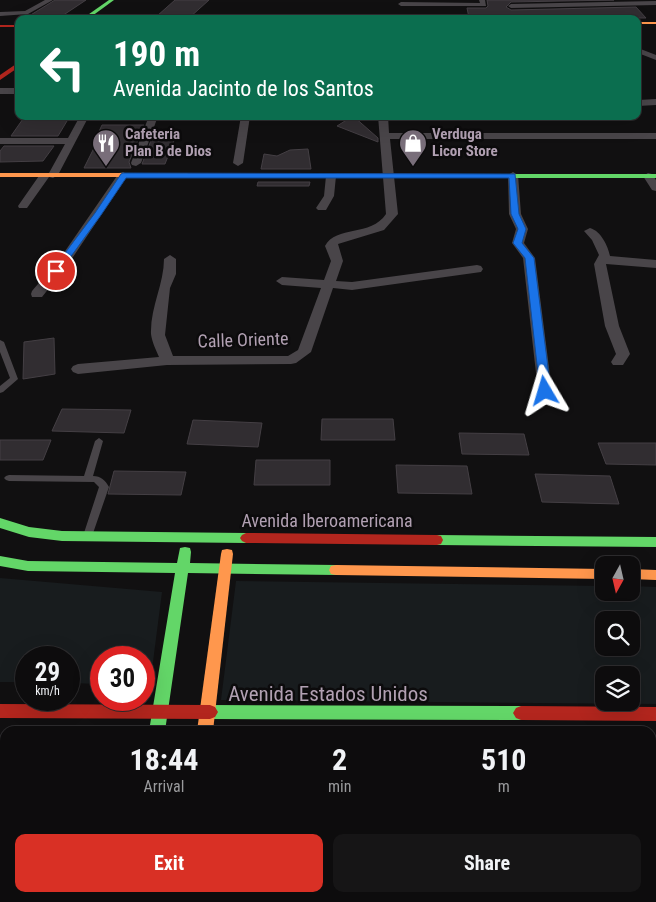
<!DOCTYPE html>
<html lang="en">
<head>
<meta charset="utf-8">
<style>
	body { margin:0; font-family:"Roboto Condensed",sans-serif; background:#161516; color:#f1f3f6; height:100vh; display:flex; flex-direction:column; font-size:19px; white-space:nowrap }
	* { box-sizing:border-box; margin:0 }
	p { font-size:16px; color:#9a9b9d }
	.icon { flex:none; width:28px; height:28px; fill:none; stroke:currentColor; stroke-width:2; stroke-linecap:round; stroke-linejoin:round }
	.map { position:relative; flex:1; overflow:hidden }
	.details { position:absolute; left:0px; top:726px; width:656px; height:176px; display:flex; flex-direction:column; background:#0d0c0d; border-radius:15px 15px 0 0; box-shadow:0 5px 20px #0002,0 0 0 1px #2d2c2e }
	.details>* { flex:none }
	.top-card { position:absolute; left:15px; top:15px; width:626px; height:105px; border-radius:10px; box-shadow:0 5px 20px #0002,0 0 0 1px #2d2c2e; background:#0b6e4f; color:#fff; overflow:hidden }
	.needle { width:32px; rotate:188deg }
	.fabs { position:absolute; left:595px; top:556px; display:grid; gap:10px }
	.fabs a { display:grid; place-items:center; width:45px; height:45px; border-radius:10px; background:#0d0c0d; box-shadow:0 5px 20px #0002,0 0 0 1px #2d2c2e; font-size:25px }
	.speed { position:absolute; left:15px; top:646px; display:flex; gap:10px; font-size:25px; font-weight:700; text-align:center }
	.speed>* { display:grid; place-content:center; width:65px; height:65px; border-radius:50%; background:#0d0c0d; box-shadow:0 5px 20px #0002,0 0 0 1px #2d2c2e; line-height:1 }
	.speed small { font-size:12px; font-weight:400 }
	.speed .limit { border:8px solid #d22; background:#fff; color:#111 }
	.pin { position:absolute; display:grid; place-items:center; width:42px; height:42px; color:#fff; margin:-21px; border:2px solid #fff; border-radius:50%; box-shadow:0 1px 5px #0007 }
	.me { position:absolute; width:55px; margin:-28px; rotate:353deg; stroke-linejoin:round; filter:drop-shadow(0 0 4px #0008) }
	.turn { display:flex; align-items:center; gap:18px; height:105px; padding:0 15px; font-size:22px }
	.turn .icon { width:65px; height:65px; stroke-width:2.5 }
	.turn b { display:block; font-size:35px; line-height:42px }
	.eta { display:flex; justify-content:space-evenly; align-items:center; height:85px; text-align:center }
	.eta b { font-size:30px; font-weight:700; line-height:35px }
	.action { display:flex; gap:10px; margin-top:auto; padding:10px 15px }
	.action a { flex:1; height:58px; border-radius:10px; background:#d93025; color:#fff; font-size:20px; font-weight:700; line-height:58px; text-align:center }
	.action a+a { background:#161516; color:#f1f3f6 }
	.map>svg:first-child { display:block }
</style>
</head>
<body>
<div class="map">
<svg width="656" height="902" viewBox="0 0 656 902">
	<rect width="100%" height="100%" fill="#111011"/>
	<g fill="#181c1e" fill-rule="evenodd">
		<path d="M 0,578 L 162,592 L 150,685 L 144,685 L 144,658 L 101,658 L 101,684 L 69,683 L 69,658 L 26,658 L 26,682 L 0,682 Z"/>
		<path d="M 236,581 L 604,586 L 604,592 L 631,592 L 631,586 L 656,587 L 656,704 L 221,700 ZM 604,620 L 631,620 L 631,648 L 604,648 ZM 604,675 L 631,675 L 631,702 L 604,702 Z"/>
		<path d="M 0,805 L 5,805 L 5,898 L 651,898 L 651,805 L 656,805 L 656,902 L 0,902 Z"/>
	</g>
	<g fill="#312d31" stroke="#443f44">
		<path d="M 55,0 L 86,0 L 59,18 L 29,16 Z"/>
		<path d="M 175,0 L 209,0 L 189,18 L 157,16 Z"/>
		<path d="M 487,0 L 614,0 L 511,2 L 506,7 L 511,10 L 636,7 L 646,18 L 469,18 L 467,8 L 486,8 L 488,6 Z"/>
		<path d="M 25,116 L 70,116 L 58,136 L 11,136 Z"/>
		<path d="M 353,116 L 378,138 L 378,142 L 337,126 Z"/>
		<path d="M 102,125 L 144,125 L 129,162 L 131,168 L 84,168 L 98,140 L 95,140 Z"/>
		<path d="M 155,130 L 178,130 L 165,164 L 142,164 Z"/>
		<path d="M 4,146 L 54,146 L 43,161 L 0,162 L 0,151 Z"/>
		<path d="M 308,149 L 311,169 L 261,169 L 264,154 L 277,156 L 290,150 Z"/>
		<path d="M 258,182 L 310,182 L 309,186 L 257,186 Z"/>
		<path d="M 54,338 L 55,374 L 23,379 L 24,342 Z"/>
		<path d="M 62,409 L 131,410 L 124,433 L 52,431 Z"/>
		<path d="M 322,419 L 393,419 L 395,440 L 321,440 Z"/>
		<path d="M 193,420 L 262,423 L 258,447 L 187,444 Z"/>
		<path d="M 459,433 L 524,434 L 529,455 L 462,454 Z"/>
		<path d="M 0,440 L 51,440 L 43,460 L 0,460 Z"/>
		<path d="M 598,443 L 656,443 L 656,465 L 606,464 Z"/>
		<path d="M 256,460 L 330,460 L 330,485 L 254,485 Z"/>
		<path d="M 396,465 L 467,466 L 472,494 L 398,493 Z"/>
		<path d="M 114,471 L 186,472 L 181,495 L 108,494 Z"/>
		<path d="M 535,474 L 610,476 L 619,504 L 542,502 Z"/>
	</g>
	<g fill="none" stroke-linecap="round" stroke-linejoin="round">
		<g fill="#494549" fill-rule="evenodd">
			<path d="M 0,340 L 4,342 L 18,379 L 3,392 L 0,393 L 0,386 L 10,378 L 0,352 Z"/>
			<path d="M 99,438 L 103,441 L 93,476 C 101,476 105,480 109,487 L 91,539 L 88,540 L 85,539 L 83,536 L 99,487 L 94,482 L 9,481 L 6,480 L 4,478 L 6,476 L 9,475 L 84,476 L 95,441 Z"/>
		</g>
		<g fill="#494549" fill-rule="evenodd">
			<path d="M 45,0 L 53,0 L 28,14 L 0,16 L 0,12 L 25,11 Z"/>
			<path d="M 479,0 L 485,0 L 486,6 L 401,6 L 398,4 L 401,2 L 480,3 Z"/>
			<path d="M 656,1 L 656,5 L 511,8 L 508,6 L 511,4 Z"/>
			<path d="M 638,48 L 656,55 L 656,60 L 638,53 Z"/>
			<rect x="0" y="88" width="19" height="6"/>
			<path d="M 656,99 L 656,105 L 638,106 L 638,100 Z"/>
			<path d="M 80,116 L 89,116 L 58,175 L 53,178 L 49,177 L 27,208 L 19,208 L 18,206 L 41,173 L 49,173 L 65,144 L 0,144 L 0,138 L 68,138 Z"/>
			<path d="M 149,116 L 158,116 L 141,163 L 136,166 L 132,165 L 131,163 Z"/>
			<path d="M 241,116 L 250,116 L 243,163 L 238,166 L 233,163 Z"/>
			<path d="M 378,116 L 388,116 L 389,133 L 656,133 L 656,139 L 390,139 L 398,214 L 384,230 L 338,244 L 343,261 L 336,281 L 352,282 L 477,265 L 481,266 L 483,269 L 481,272 L 352,290 L 333,288 L 311,352 L 296,363 L 291,364 L 167,365 L 78,374 L 73,372 L 71,369 L 73,366 L 78,364 L 159,357 C 156,350 152,342 151,334 C 150,308 164,284 164,259 L 170,255 L 176,259 L 176,274 L 170,288 L 165,335 L 173,356 L 288,356 L 298,350 L 321,288 L 282,285 L 276,281 L 282,277 L 324,280 L 331,261 L 325,246 C 336,225 371,237 386,214 Z"/>
			<path d="M 123,172 L 128,175 L 69,263 L 42,297 L 32,297 L 31,294 L 32,291 L 61,257 L 119,173 Z"/>
			<path d="M 513,172 L 518,175 L 521,214 L 528,229 L 524,243 L 535,258 L 552,391 L 550,394 L 540,394 L 538,391 L 523,258 L 512,243 L 516,229 L 509,214 L 508,175 Z"/>
			<path d="M 331,173 L 336,176 L 334,196 L 326,210 L 318,210 L 316,208 L 324,196 L 326,176 Z"/>
			<path d="M 648,173 L 652,174 L 656,180 L 656,191 L 652,190 L 643,176 Z"/>
			<path d="M 590,228 C 601,231 608,246 610,256 L 656,260 L 656,268 L 606,264 L 619,326 L 630,354 L 623,365 L 613,365 L 611,362 L 616,354 L 605,326 L 594,264 L 599,255 L 592,240 L 584,231 Z"/>
		</g>
		<g fill="#63d668" fill-rule="evenodd">
			<path d="M 109,0 L 114,0 L 88,19 L 82,19 Z"/>
			<rect x="468" y="174" width="188" height="4"/>
			<path d="M 0,518 L 29,527 L 62,531 L 246,533 L 250,535 L 252,538 L 250,541 L 246,543 L 62,541 L 29,537 L 0,528 Z"/>
			<path d="M 437,535 L 656,537 L 656,547 L 437,545 L 433,544 L 431,540 L 433,536 Z"/>
			<path d="M 185,547 L 190,548 L 191,552 L 190,563 L 336,565 L 341,566 L 343,570 L 341,574 L 336,575 L 188,573 L 165,731 L 149,731 L 175,573 L 28,571 L 0,566 L 0,556 L 28,561 L 177,563 L 180,548 Z"/>
			<path d="M 210,705 L 521,706 L 526,708 L 529,713 L 526,718 L 521,720 L 210,719 L 205,717 L 202,712 L 205,707 Z"/>
		</g>
		<g fill="#ff974d" fill-rule="evenodd">
			<rect x="638" y="22" width="18" height="2"/>
			<path d="M 0,173 L 191,173 L 195,175 L 191,177 L 0,177 Z"/>
			<path d="M 227,549 L 232,550 L 233,554 L 213,731 L 197,731 L 221,554 L 222,550 Z"/>
			<path d="M 336,565 L 604,569 L 604,579 L 336,575 L 331,574 L 329,570 L 331,566 Z"/>
			<path d="M 631,569 L 656,570 L 656,580 L 631,579 Z"/>
		</g>
		<g fill="#b3261e" fill-rule="evenodd">
			<rect x="0" y="25" width="19" height="2"/>
			<path d="M 19,62 L 19,67 L 0,80 L 0,75 Z"/>
			<path d="M 188,173 L 471,174 L 475,176 L 471,178 L 191,177 L 187,175 Z"/>
			<path d="M 246,533 L 437,535 L 441,536 L 443,540 L 441,544 L 437,545 L 246,543 L 242,541 L 240,538 L 242,535 Z"/>
			<path d="M 0,704 L 210,705 L 215,707 L 218,712 L 215,717 L 210,719 L 0,718 Z"/>
			<path d="M 521,706 L 656,707 L 656,721 L 521,720 L 516,718 L 513,713 L 516,708 Z"/>
			<rect x="0" y="749" width="5" height="16"/>
			<rect x="651" y="755" width="5" height="16"/>
		</g>
	</g>
	<path fill="#1a73e8" stroke="#114b97" d="M 123,173 L 515,174 L 519,214 L 526,229 L 522,243 L 534,258 L 551,391 L 545,395 L 540,391 L 525,258 L 513,243 L 518,229 L 511,214 L 509,178 L 126,178 L 101,215 L 59,273 L 53,273 L 53,269 L 95,213 L 121,174 Z"/>
	<defs>
		<g id="restaurant-pin" transform="scale(1.4375)"><path d="M0 17L-7.5 6A9.5 9.5 0 1 1 7.5 6Z" fill="#796e7a" stroke="#0c0b0c"/><path d="M-5-6h1v4h1v-4h1v4h1v-4h1v5L-1.5 .5V6h-2V.5L-5-1ZM5-6V6H3V1.5H1.5Q1.5-4 5-6Z" fill="#fff"/></g>
		<g id="shop-pin" transform="scale(1.4375)"><path d="M0 17L-7.5 6A9.5 9.5 0 1 1 7.5 6Z" fill="#796e7a" stroke="#0c0b0c"/><path d="M-5-2.5h2.3a2.7 3.5 0 0 1 5.4 0H5L5.5 6h-11ZM-1.5-2.5h3a1.5 2.3 0 0 0-3 0Z" fill="#fff"/></g>
	</defs>
	<g fill-rule="evenodd">
		<use href="#restaurant-pin" x="106" y="143"/>
		<use href="#shop-pin" x="413" y="143"/>
	</g>
	<g text-anchor="middle" stroke-width="5" stroke-linejoin="round" paint-order="stroke">
		<g font-size="15" font-weight="bold" fill="#b1a0b2" stroke="#0c0b0c" text-anchor="start">
			<text x="125" y="139">Cafeteria<tspan x="125" dy="17">Plan B de Dios</tspan></text>
			<text x="432" y="139">Verduga<tspan x="432" dy="17">Licor Store</tspan></text>
		</g>
		<g font-size="18" fill="#b1a0b2" stroke="#0c0b0c">
			<text transform="translate(243 340) rotate(-2)" y="6">Calle Oriente</text>
			<text x="327" y="527">Avenida Iberoamericana</text>
		</g>
		<g font-size="21" fill="#b1a0b2" stroke="#0c0b0c">
			<text x="328" y="701">Avenida Estados Unidos</text>
		</g>
	</g>
</svg>
<div class="fabs">
<a><svg class="needle" viewBox="-14 -14 28 28"><path d="M0-13l5 13h-10z" fill="#e53935"/><path d="M0 13l5-13h-10z" fill="#9a9b9d"/></svg></a>
<a><svg class="icon" aria-label="search" viewBox="0 0 24 24"><circle cx="10" cy="10" r="6"/><path d="M15 15l6 6"/></svg></a>
<a><svg class="icon" aria-label="layers" viewBox="0 0 24 24"><path d="M12 4l9 5-9 5-9-5zM3 14l9 5 9-5"/></svg></a>
</div>
<div class="speed"><div>29<small>km/h</small></div><div class="limit">30</div></div>
<div class="pin" style="left:56px;top:271px;background:#d93025"><svg class="icon" aria-label="arrive" viewBox="0 0 24 24"><path d="M6 21V4h12l-3 4 3 4H6"/></svg></div>
<svg class="me" style="left:545px;top:391px" viewBox="-20 -20 40 40"><path d="M0-17L14 15 0 8-14 15z" fill="#1a73e8" stroke="#fff" stroke-width="4"/></svg>
<div class="top-card">
<div class="turn"><svg class="icon" aria-label="left" viewBox="0 0 24 24"><path d="M17 20v-9H6M10 6l-5 5 5 5"/></svg><div><b>190 m</b>Avenida Jacinto de los Santos</div></div>
</div>
<section class="details">
<div class="eta">
<div><b>18:44</b><p>Arrival</p></div>
<div><b>2</b><p>min</p></div>
<div><b>510</b><p>m</p></div>
</div>
<div class="action"><a>Exit</a><a>Share</a></div>
</section>
</div>
</body>
</html>
